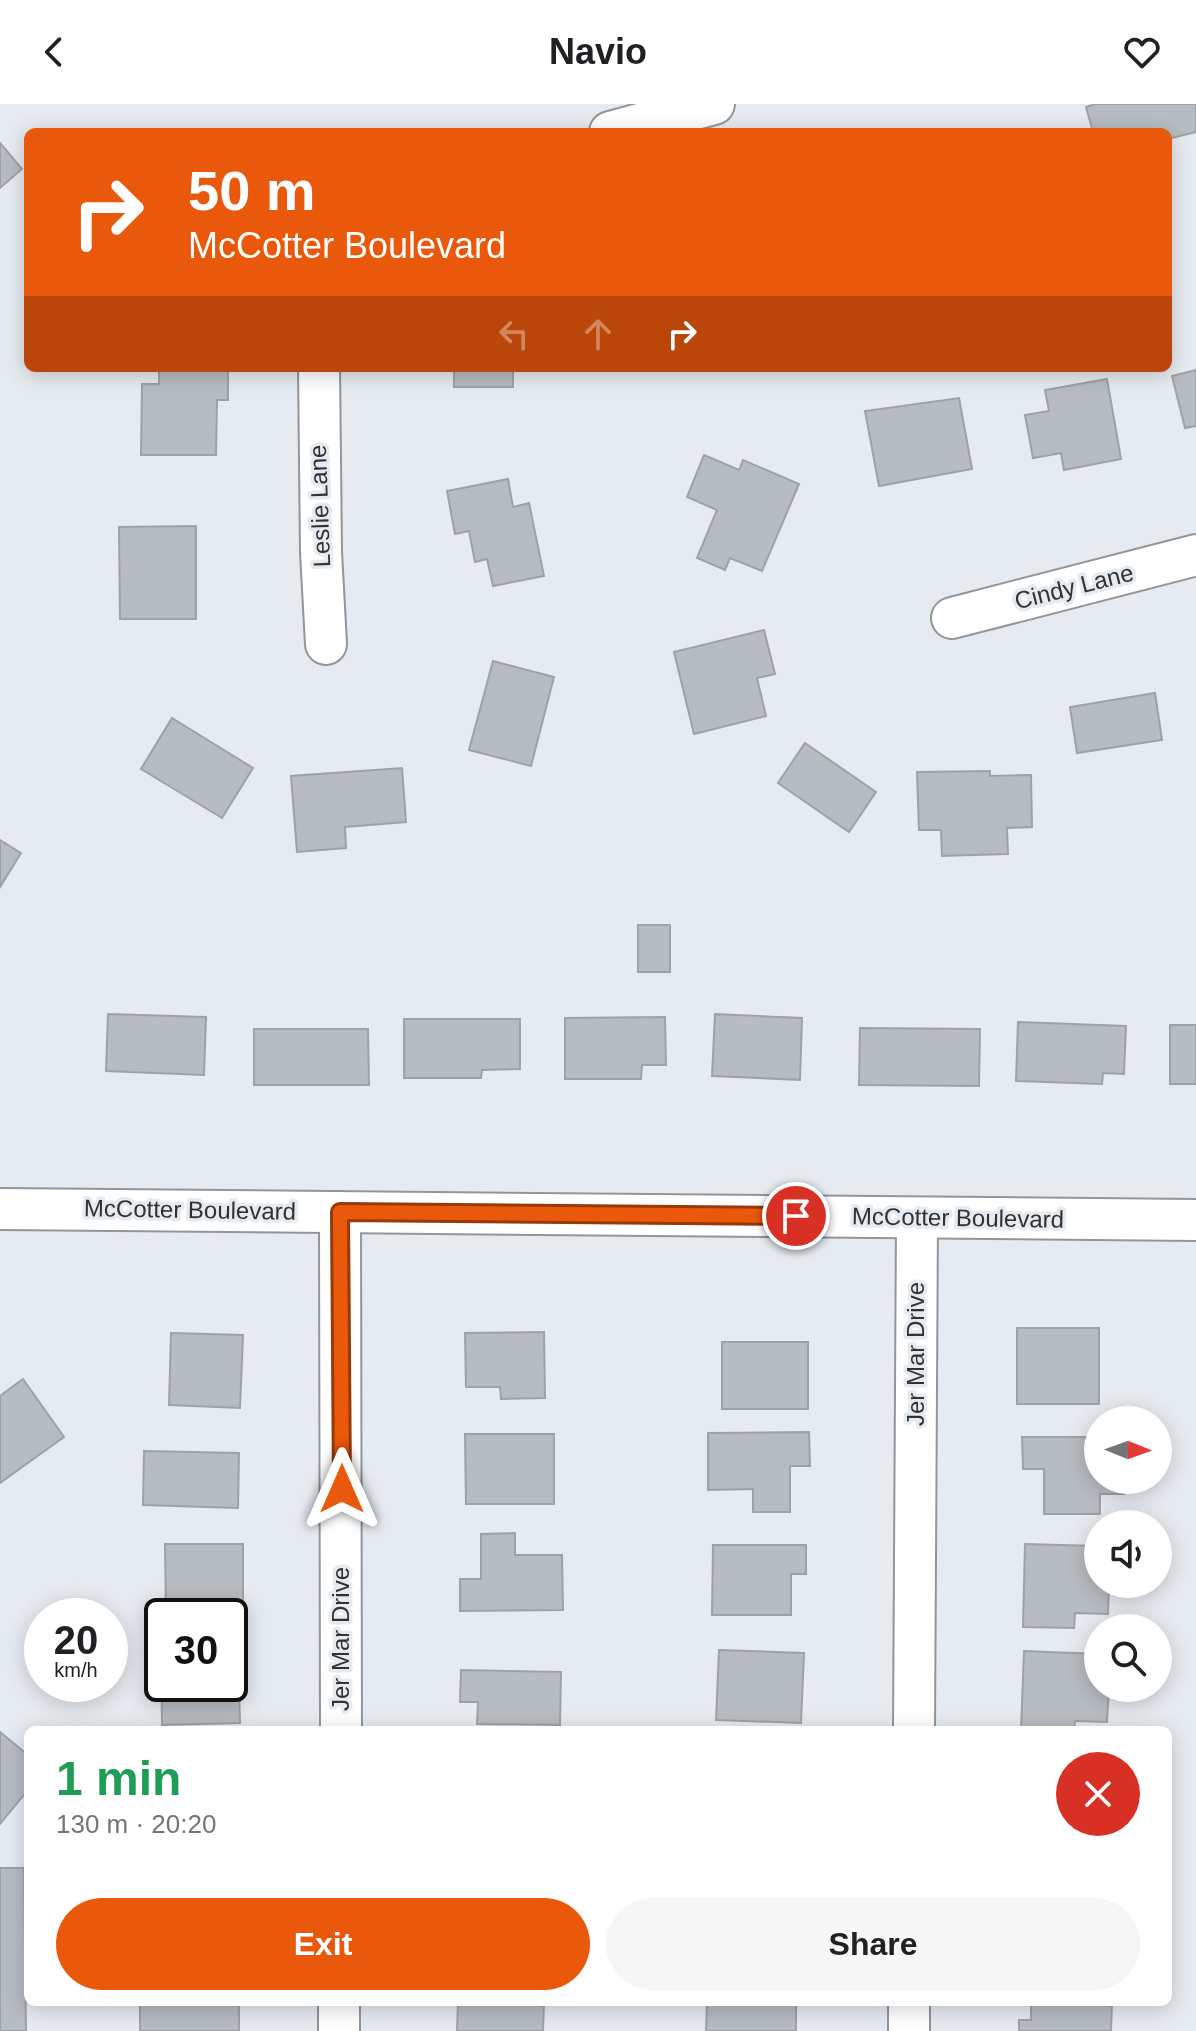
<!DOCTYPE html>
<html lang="en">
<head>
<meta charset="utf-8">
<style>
	body { margin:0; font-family:Arial,sans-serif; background:#f6f6f6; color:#202124; height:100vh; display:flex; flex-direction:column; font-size:30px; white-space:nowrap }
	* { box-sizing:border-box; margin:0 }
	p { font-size:26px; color:#757577 }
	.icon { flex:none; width:44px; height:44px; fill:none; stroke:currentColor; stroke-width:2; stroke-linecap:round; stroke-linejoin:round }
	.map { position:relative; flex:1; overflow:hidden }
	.drawer { position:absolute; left:24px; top:1622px; width:1148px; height:280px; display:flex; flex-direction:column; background:#fff; border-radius:12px; box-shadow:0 4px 20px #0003 }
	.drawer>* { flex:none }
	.top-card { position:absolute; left:24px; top:24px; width:1148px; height:244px; border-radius:12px; box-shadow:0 4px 20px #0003; background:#ea580c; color:#fff; overflow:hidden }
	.needle { width:52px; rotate:91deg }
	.tools { position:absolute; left:1084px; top:1302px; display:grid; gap:16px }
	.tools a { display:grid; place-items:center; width:88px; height:88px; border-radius:50%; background:#fff; box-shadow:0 4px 20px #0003; font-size:40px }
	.speed { position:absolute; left:24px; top:1494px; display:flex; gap:16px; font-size:40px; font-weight:700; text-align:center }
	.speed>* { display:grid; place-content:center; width:104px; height:104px; border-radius:50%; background:#fff; box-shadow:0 4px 20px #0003; line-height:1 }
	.speed small { font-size:20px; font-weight:400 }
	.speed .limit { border:4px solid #111; border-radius:12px; background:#fff; color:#111 }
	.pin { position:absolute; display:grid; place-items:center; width:68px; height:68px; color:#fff; margin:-34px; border:4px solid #fff; border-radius:50%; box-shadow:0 2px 8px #0007 }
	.me { position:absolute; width:88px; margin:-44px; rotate:0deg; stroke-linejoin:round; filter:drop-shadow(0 0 6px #0008) }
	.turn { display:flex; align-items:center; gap:28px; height:168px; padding:0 32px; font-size:36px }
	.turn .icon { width:104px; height:104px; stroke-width:2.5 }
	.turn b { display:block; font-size:56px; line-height:68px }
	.lanes { display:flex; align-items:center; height:76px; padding:0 32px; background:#0003; justify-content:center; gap:40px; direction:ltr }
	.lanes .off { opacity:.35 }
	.round { display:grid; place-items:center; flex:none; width:84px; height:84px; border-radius:42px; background:#f6f6f6 }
	.summary { display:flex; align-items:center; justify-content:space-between; height:136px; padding:0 32px }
	h1 { font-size:48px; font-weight:800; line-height:60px; color:#1e9e55 }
	.primary-button { display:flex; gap:16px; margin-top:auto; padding:16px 32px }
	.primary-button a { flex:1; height:92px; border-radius:48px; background:#ea580c; color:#fff; font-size:32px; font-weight:800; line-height:92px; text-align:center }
	.primary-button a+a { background:#f6f6f6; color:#202124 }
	header { display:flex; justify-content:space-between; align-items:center; height:104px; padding:0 32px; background:#fff; font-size:36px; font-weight:800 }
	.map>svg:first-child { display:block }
</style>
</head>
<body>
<header><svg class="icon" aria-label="back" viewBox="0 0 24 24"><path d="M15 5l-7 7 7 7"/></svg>Navio<svg class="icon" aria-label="heart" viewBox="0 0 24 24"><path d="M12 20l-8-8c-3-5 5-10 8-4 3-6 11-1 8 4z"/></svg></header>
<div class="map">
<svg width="1196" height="1927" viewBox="0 0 1196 1927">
	<rect width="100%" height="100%" fill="#e6ebf0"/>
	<g fill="#b6bcc0" stroke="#9da2a6" stroke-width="2">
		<path d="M 1096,0 L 1196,0 L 1196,28 L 1168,35 L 1168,28 L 1093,28 L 1086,3 Z"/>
		<path d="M 0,39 L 22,65 L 0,84 Z"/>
		<path d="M 159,264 L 228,264 L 228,296 L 217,296 L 216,351 L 141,351 L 142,280 L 159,280 Z"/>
		<rect x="454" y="264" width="59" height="19"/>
		<path d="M 1196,266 L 1196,322 L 1185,324 L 1172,272 Z"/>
		<path d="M 1107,275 L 1121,355 L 1064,366 L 1061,349 L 1033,354 L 1025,311 L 1049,307 L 1045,286 Z"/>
		<path d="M 959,294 L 972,365 L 879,382 L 865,307 Z"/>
		<path d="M 704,351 L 739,366 L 743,356 L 799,380 L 762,467 L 730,454 L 725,466 L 697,454 L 717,406 L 687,393 Z"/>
		<path d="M 508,375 L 513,403 L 529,399 L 544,472 L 493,482 L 487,455 L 475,458 L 469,427 L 455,430 L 447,387 Z"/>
		<path d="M 196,422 L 196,515 L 120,515 L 119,423 Z"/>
		<path d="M 764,526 L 775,570 L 757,574 L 766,612 L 694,630 L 674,548 Z"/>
		<path d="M 493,557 L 554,573 L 531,662 L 469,646 Z"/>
		<path d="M 1155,589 L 1162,636 L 1077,649 L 1070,603 Z"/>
		<path d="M 172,614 L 253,664 L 222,714 L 141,665 Z"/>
		<path d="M 805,639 L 876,688 L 849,728 L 778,679 Z"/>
		<path d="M 402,664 L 406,718 L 345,723 L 346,744 L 297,748 L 291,672 Z"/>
		<path d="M 990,667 L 990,672 L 1031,671 L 1032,723 L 1007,724 L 1008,750 L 942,752 L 941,726 L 919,726 L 917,668 Z"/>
		<path d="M 0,736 L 21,749 L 0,783 Z"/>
		<rect x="638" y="821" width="32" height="47"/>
		<path d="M 108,910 L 206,913 L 204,971 L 106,967 Z"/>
		<path d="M 715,910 L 802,914 L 800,976 L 712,972 Z"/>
		<path d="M 665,913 L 666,961 L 642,961 L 641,975 L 565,975 L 565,914 Z"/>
		<path d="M 404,915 L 520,915 L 520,965 L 482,966 L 481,974 L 404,974 Z"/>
		<path d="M 1018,918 L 1126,922 L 1124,970 L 1103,969 L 1102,980 L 1016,977 Z"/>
		<rect x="1170" y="921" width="26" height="59"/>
		<path d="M 860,924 L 980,925 L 979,982 L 859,981 Z"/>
		<path d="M 254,925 L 368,925 L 369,981 L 254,981 Z"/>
		<rect x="1017" y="1224" width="82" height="76"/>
		<path d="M 544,1228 L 545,1294 L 501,1295 L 500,1283 L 466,1283 L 465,1229 Z"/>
		<path d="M 171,1229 L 243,1231 L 240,1304 L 169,1301 Z"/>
		<rect x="722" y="1238" width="86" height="67"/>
		<path d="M 23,1275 L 64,1333 L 0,1379 L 0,1292 Z"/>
		<path d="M 809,1328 L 810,1362 L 790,1362 L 790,1408 L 753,1408 L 753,1385 L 708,1386 L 708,1329 Z"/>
		<path d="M 465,1330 L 554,1330 L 554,1400 L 466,1400 Z"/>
		<path d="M 1022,1333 L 1098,1333 L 1098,1376 L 1124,1376 L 1124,1390 L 1100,1390 L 1100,1410 L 1044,1410 L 1044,1365 L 1023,1365 Z"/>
		<path d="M 144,1347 L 239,1349 L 238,1404 L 143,1401 Z"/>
		<path d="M 515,1429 L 515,1451 L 562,1451 L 563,1506 L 460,1507 L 460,1475 L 481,1475 L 481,1430 Z"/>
		<path d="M 165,1440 L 243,1440 L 243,1512 L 166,1512 Z"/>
		<path d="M 1025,1440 L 1098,1442 L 1098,1480 L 1109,1480 L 1108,1510 L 1075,1509 L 1074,1524 L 1023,1523 Z"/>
		<path d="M 713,1441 L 806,1441 L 806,1470 L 791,1470 L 791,1511 L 712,1511 Z"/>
		<path d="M 238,1539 L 240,1619 L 162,1621 L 161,1541 L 162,1580 L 230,1580 L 230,1540 Z"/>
		<path d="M 719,1546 L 804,1549 L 801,1619 L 716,1616 Z"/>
		<path d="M 1024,1547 L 1098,1550 L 1098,1584 L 1109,1584 L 1107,1618 L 1075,1617 L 1074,1626 L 1021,1626 Z"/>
		<path d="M 461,1566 L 561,1568 L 560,1621 L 477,1620 L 478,1598 L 460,1598 Z"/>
		<path d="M 0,1628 L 28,1651 L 28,1686 L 0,1720 Z"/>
		<path d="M 0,1764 L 24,1764 L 26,1927 L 0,1927 Z"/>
		<path d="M 140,1898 L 239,1899 L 239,1927 L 140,1927 Z"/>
		<path d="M 458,1898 L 544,1898 L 543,1927 L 457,1927 Z"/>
		<path d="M 707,1898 L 796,1898 L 796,1927 L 706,1927 Z"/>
		<path d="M 1031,1898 L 1112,1898 L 1111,1927 L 1019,1927 L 1019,1916 L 1031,1916 Z"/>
	</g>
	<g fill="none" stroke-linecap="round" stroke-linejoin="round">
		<g stroke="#91969a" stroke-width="44">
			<g id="minor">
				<path d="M 610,28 L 714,0"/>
				<path d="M 319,264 L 321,448 L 326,540"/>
				<path d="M 952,514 L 1196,451"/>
				<path d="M 0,1105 L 1196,1116"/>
				<path d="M 340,1108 L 341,1626"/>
				<path d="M 914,1626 L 917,1114"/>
				<path d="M 339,1927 L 339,1898"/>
				<path d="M 909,1927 L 909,1898"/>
			</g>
		</g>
		<use href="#minor" stroke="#fff" stroke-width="40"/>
	</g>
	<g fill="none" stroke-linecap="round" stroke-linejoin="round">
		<g stroke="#983908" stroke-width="20">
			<path id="route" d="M 342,1385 L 340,1108 L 796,1112"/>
		</g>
		<use href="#route" stroke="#ea580c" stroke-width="14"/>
	</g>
	<g text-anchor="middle" stroke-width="7" stroke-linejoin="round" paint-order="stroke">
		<g font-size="24" fill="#303234" stroke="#e6ebf0">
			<text transform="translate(320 402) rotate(-92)" y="8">Leslie Lane</text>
			<text transform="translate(1074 483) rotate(-14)" y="8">Cindy Lane</text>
			<text transform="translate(190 1106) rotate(1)" y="8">McCotter Boulevard</text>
			<text transform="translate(958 1114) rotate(1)" y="8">McCotter Boulevard</text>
			<text transform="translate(916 1250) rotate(-90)" y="8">Jer Mar Drive</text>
			<text transform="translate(341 1535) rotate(-90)" y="8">Jer Mar Drive</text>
		</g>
	</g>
</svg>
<div class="tools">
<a><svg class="needle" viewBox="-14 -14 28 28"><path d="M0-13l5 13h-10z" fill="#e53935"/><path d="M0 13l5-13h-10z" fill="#757577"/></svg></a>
<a><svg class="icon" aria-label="sound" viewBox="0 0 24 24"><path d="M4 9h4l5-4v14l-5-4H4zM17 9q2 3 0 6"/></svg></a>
<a><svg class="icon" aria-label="search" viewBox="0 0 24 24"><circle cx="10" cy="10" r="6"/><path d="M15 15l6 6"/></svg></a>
</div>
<div class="speed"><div>20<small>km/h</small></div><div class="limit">30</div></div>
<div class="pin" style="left:796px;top:1112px;background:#d93025"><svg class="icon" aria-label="arrive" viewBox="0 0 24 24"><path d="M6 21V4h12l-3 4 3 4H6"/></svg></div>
<svg class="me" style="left:342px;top:1385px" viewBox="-20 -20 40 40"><path d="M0-17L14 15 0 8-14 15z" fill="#ea580c" stroke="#fff" stroke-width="4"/></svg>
<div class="top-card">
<div class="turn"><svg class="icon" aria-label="right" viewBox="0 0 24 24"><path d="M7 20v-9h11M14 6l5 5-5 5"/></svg><div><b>50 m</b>McCotter Boulevard</div></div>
<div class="lanes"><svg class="icon off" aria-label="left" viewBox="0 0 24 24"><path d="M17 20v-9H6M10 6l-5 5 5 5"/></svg><svg class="icon off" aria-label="ahead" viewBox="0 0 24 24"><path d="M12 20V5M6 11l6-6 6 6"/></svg><svg class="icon" aria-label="right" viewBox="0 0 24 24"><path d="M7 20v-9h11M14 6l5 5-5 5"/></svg></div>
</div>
<section class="drawer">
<div class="summary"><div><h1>1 min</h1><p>130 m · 20:20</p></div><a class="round" style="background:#d93025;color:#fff"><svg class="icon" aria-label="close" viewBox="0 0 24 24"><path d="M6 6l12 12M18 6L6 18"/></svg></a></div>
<div class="primary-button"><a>Exit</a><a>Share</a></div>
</section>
</div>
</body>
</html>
